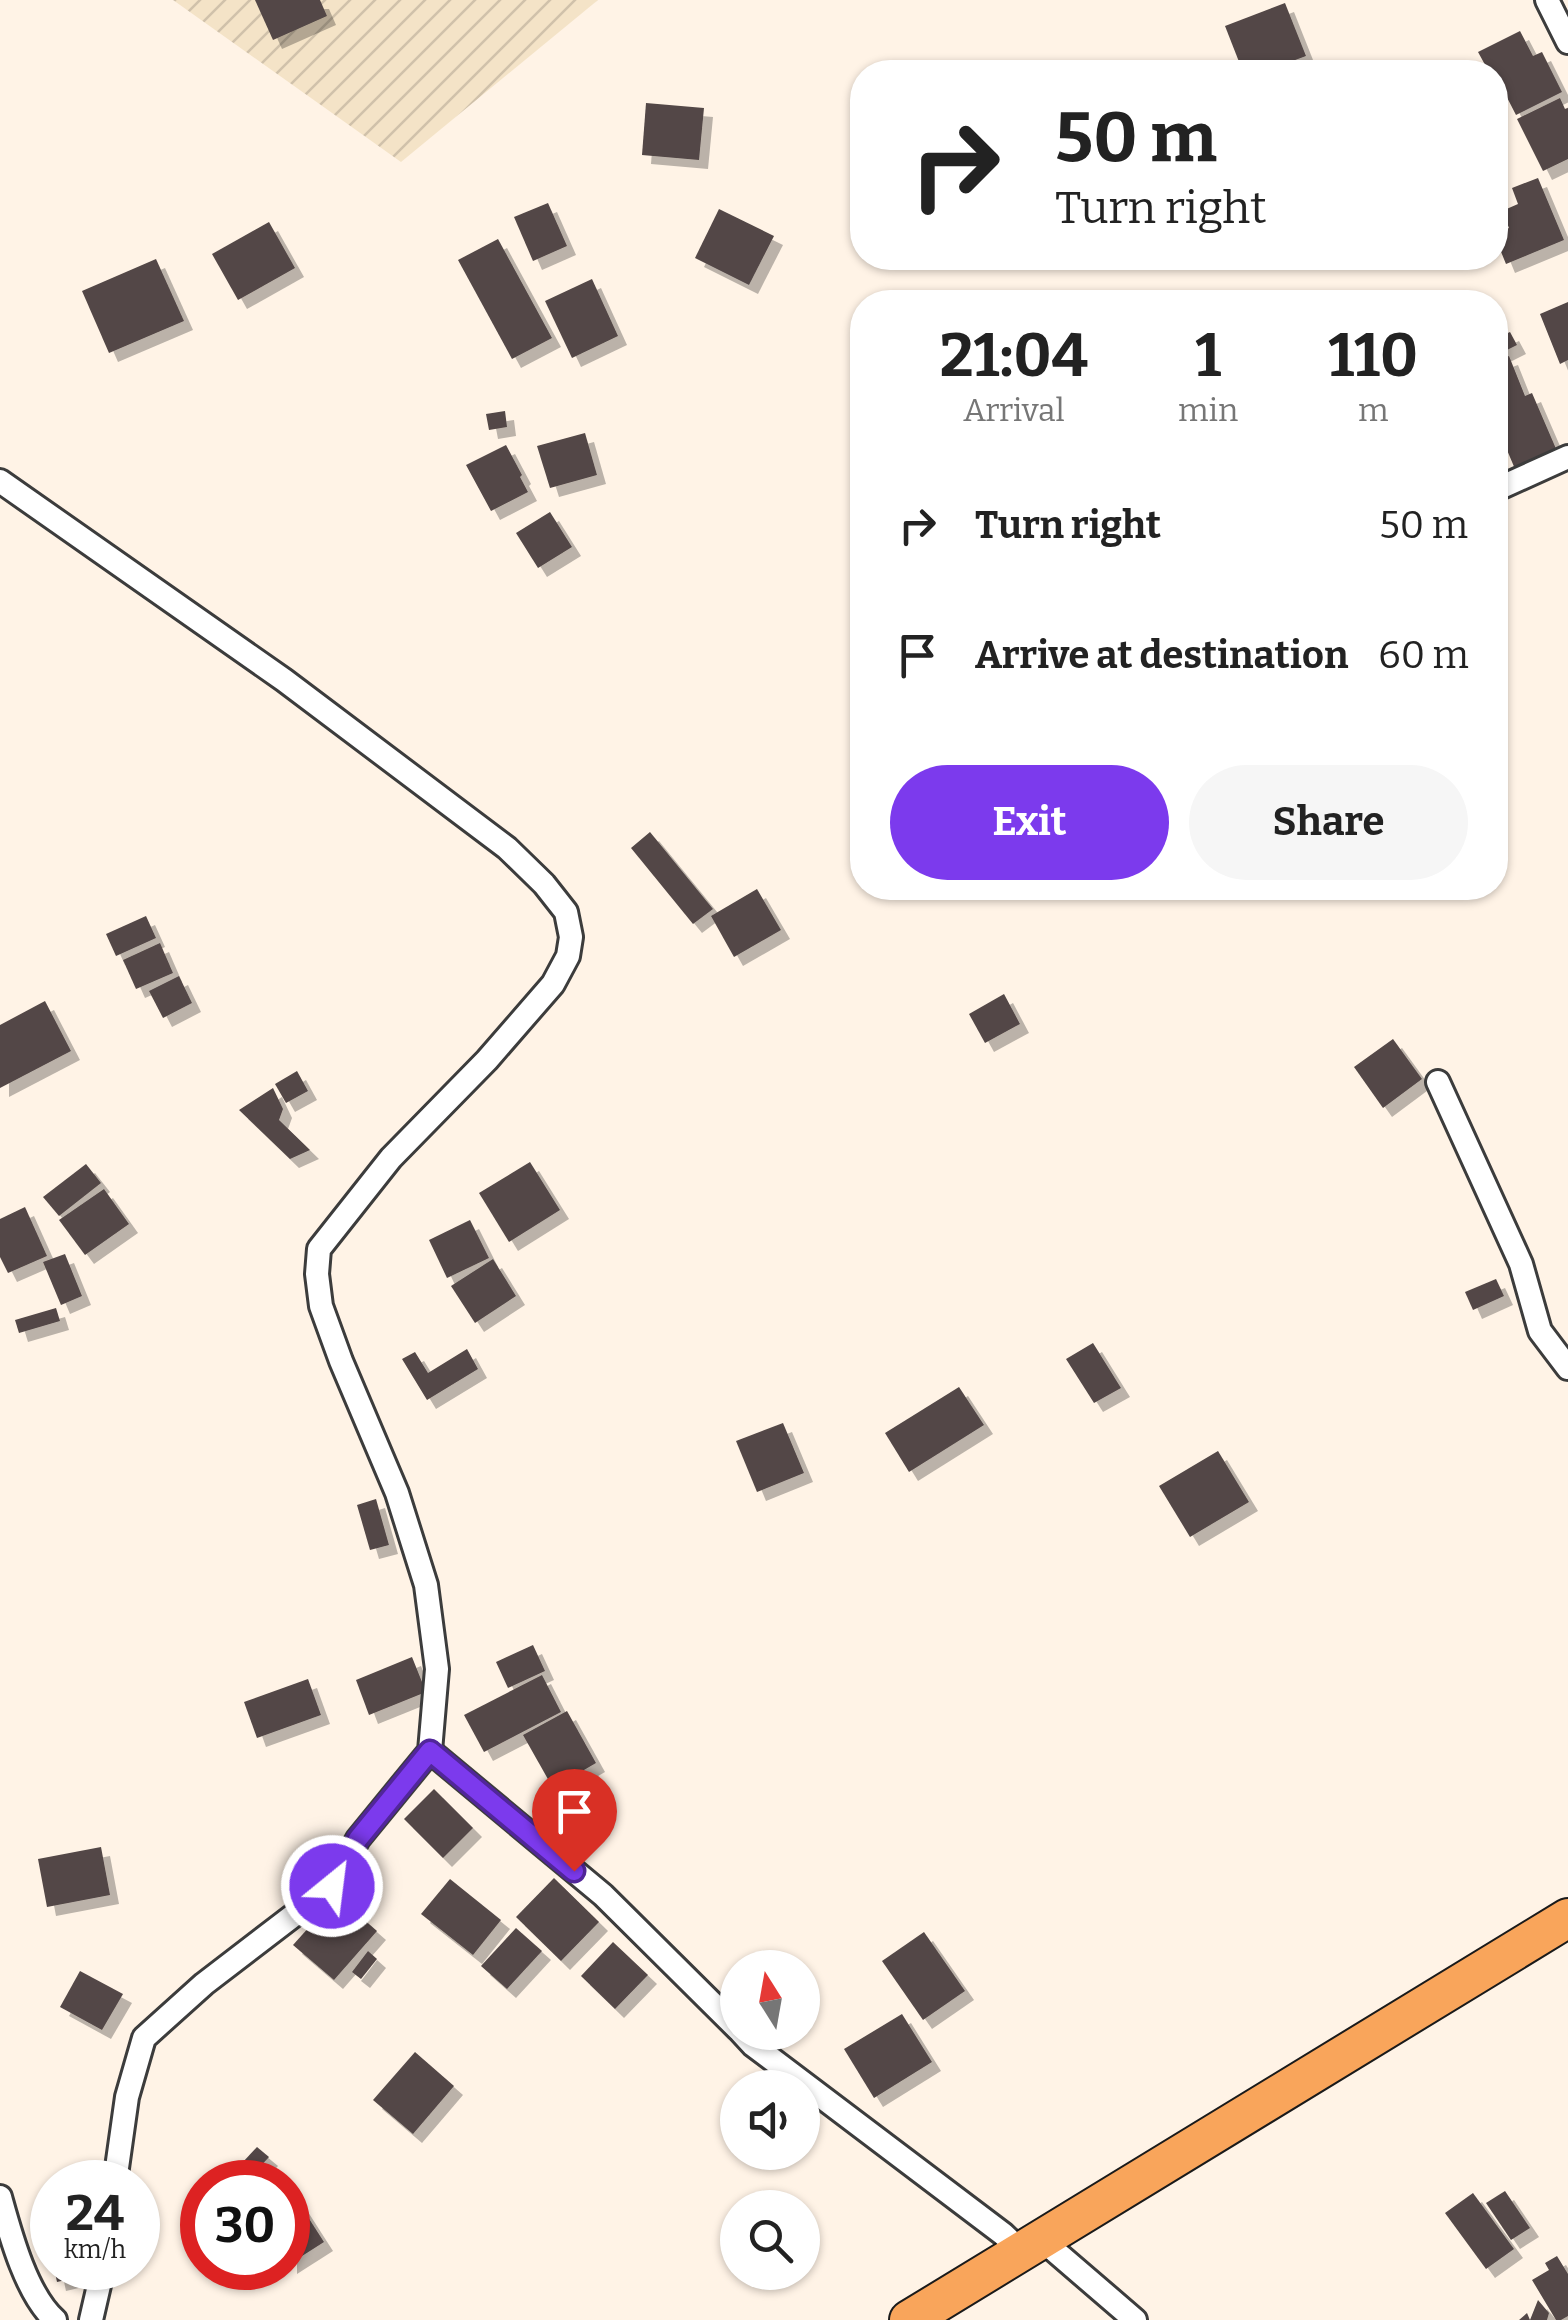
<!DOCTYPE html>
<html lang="en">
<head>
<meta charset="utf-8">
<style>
	body { margin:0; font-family:Bitter,serif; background:#f6f6f6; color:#222; height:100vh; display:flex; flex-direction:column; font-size:38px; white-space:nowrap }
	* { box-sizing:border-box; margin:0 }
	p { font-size:32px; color:#767676 }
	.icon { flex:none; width:55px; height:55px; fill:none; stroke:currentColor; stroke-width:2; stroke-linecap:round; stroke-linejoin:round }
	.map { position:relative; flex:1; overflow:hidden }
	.drawer { position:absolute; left:850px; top:290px; width:658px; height:610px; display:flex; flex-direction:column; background:#fff; border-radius:40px; box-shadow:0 2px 8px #0004 }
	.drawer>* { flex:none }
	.top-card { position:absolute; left:850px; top:60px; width:658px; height:210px; border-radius:40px; box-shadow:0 2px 8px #0004; background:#fff; color:#222; overflow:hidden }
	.needle { width:65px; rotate:349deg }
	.controls { position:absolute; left:720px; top:1950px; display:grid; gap:20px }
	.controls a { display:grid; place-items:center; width:100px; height:100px; border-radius:50%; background:#fff; box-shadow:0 2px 8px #0004; font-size:50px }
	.speed { position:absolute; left:30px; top:2160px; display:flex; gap:20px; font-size:50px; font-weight:700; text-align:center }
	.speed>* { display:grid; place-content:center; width:130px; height:130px; border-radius:50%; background:#fff; box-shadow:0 2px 8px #0004; line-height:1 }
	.speed small { font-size:25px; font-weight:400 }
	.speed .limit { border:15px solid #d22; background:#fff; color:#111 }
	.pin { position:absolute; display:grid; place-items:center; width:85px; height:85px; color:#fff; margin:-102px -42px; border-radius:50% 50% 50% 0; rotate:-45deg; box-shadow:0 0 10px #0007 }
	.pin .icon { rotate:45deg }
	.me { position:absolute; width:110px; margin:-55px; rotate:29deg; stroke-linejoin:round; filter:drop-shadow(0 0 8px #0008) }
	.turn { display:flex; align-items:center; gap:35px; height:210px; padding:0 40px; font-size:45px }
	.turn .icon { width:130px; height:130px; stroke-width:2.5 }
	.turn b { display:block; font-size:70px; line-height:85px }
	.eta { display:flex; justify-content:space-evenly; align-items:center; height:170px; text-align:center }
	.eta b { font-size:60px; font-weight:700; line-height:70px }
	.action { display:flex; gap:20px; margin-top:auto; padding:20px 40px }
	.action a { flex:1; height:115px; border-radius:60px; background:#7c3aed; color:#fff; font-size:40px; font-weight:700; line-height:115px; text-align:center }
	.action a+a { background:#f6f6f6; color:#222 }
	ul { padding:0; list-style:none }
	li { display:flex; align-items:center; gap:30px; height:130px; padding:0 40px }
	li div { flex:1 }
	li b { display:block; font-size:38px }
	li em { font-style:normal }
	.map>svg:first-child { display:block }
</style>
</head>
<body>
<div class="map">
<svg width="1568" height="2320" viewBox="0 0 1568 2320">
	<defs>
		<pattern id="farmland-furrows" width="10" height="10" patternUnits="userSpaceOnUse" patternTransform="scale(2.5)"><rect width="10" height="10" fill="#f4e3c7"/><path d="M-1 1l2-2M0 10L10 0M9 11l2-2" fill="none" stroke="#d0c1aa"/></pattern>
		<filter id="shadow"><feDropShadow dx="9" dy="9" stdDeviation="0" flood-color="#0004"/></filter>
	</defs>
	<rect width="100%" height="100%" fill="#fff3e6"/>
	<path fill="url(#farmland-furrows)" d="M 173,0 L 598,0 L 401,162 Z"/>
	<g fill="#524746" filter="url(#shadow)">
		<path d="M 255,0 L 320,0 L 327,16 L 273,40 Z"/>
		<path d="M 1285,3 L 1306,56 L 1263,72 L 1243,72 L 1225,26 Z"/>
		<path d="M 1520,31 L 1533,56 L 1542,52 L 1562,92 L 1516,115 L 1497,78 L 1495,79 L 1495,72 L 1489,72 L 1478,52 Z"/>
		<path d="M 1560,98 L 1565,109 L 1568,108 L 1568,159 L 1543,171 L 1517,119 Z"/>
		<path d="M 646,103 L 704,108 L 699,160 L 642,155 Z"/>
		<path d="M 1538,178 L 1564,240 L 1506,264 L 1495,237 L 1495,234 L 1509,228 L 1502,211 L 1518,204 L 1512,188 Z"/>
		<path d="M 548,203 L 567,246 L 533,261 L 514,217 Z"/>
		<path d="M 719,209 L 774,236 L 749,285 L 695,258 Z"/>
		<path d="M 269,222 L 295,268 L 238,300 L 212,254 Z"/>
		<path d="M 498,239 L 552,338 L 512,359 L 458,260 Z"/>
		<path d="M 156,259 L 184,321 L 109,353 L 82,291 Z"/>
		<path d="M 592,279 L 618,336 L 572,358 L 545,301 Z"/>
		<path d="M 1568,302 L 1568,360 L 1560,364 L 1540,314 Z"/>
		<path d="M 1510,332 L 1517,345 L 1495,356 L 1495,339 Z"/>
		<path d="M 1509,356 L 1525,396 L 1532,393 L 1557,451 L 1515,469 L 1499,431 L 1495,433 L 1495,361 Z"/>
		<path d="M 505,411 L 507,427 L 489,430 L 486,414 Z"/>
		<path d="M 585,433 L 597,475 L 550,488 L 537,446 Z"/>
		<path d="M 506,445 L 522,475 L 520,477 L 528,492 L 491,511 L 466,465 Z"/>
		<path d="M 550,512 L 572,547 L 538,568 L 516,533 Z"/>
		<path d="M 650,832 L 713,909 L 693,924 L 631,848 Z"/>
		<path d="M 757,889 L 781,930 L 734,957 L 711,916 Z"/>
		<path d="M 146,916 L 156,938 L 116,956 L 106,934 Z"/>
		<path d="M 160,943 L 173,973 L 136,989 L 123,960 Z"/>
		<path d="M 179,976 L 192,1003 L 163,1018 L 149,991 Z"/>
		<path d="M 1004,994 L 1020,1024 L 985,1043 L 969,1014 Z"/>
		<path d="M 45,1001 L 71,1051 L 0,1088 L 0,1025 Z"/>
		<path d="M 1393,1039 L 1422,1079 L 1383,1108 L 1354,1067 Z"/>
		<path d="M 297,1071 L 308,1091 L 286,1103 L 275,1084 Z"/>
		<path d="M 273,1088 L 283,1109 L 279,1120 L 310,1150 L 290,1159 L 239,1110 Z"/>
		<path d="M 530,1162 L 560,1210 L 509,1242 L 479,1193 Z"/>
		<path d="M 86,1164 L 101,1183 L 59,1216 L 43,1197 Z"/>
		<path d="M 104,1189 L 129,1224 L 85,1255 L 59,1220 Z"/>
		<path d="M 25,1207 L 47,1256 L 8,1273 L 0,1257 L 0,1219 Z"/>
		<path d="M 470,1220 L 489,1258 L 447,1278 L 429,1240 Z"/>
		<path d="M 65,1254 L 82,1296 L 61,1305 L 43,1262 Z"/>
		<path d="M 493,1259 L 516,1296 L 475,1323 L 451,1286 Z"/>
		<path d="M 1496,1279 L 1504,1296 L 1473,1310 L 1465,1292 Z"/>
		<path d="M 56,1308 L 60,1321 L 19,1333 L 15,1320 Z"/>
		<path d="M 1093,1343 L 1121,1388 L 1094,1403 L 1066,1359 Z"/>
		<path d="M 467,1349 L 478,1369 L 427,1400 L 402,1359 L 415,1352 L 428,1373 Z"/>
		<path d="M 959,1387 L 984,1425 L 909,1472 L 885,1433 Z"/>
		<path d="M 783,1423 L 804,1473 L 757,1492 L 736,1441 Z"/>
		<path d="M 1218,1451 L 1249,1502 L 1190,1537 L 1159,1486 Z"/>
		<path d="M 376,1499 L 389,1545 L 370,1550 L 357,1505 Z"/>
		<path d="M 533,1645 L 545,1671 L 508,1688 L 496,1662 Z"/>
		<path d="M 412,1657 L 426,1692 L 369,1715 L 356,1680 Z"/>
		<path d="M 542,1675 L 561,1712 L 484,1752 L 464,1715 Z"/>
		<path d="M 308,1679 L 321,1715 L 257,1738 L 244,1702 Z"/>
		<path d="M 567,1711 L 596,1763 L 553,1788 L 523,1735 Z"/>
		<path d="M 434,1789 L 473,1828 L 443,1858 L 404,1819 Z"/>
		<path d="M 101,1847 L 110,1895 L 47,1907 L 38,1859 Z"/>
		<path d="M 554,1878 L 599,1922 L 561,1961 L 516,1917 Z"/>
		<path d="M 450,1879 L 501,1920 L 473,1955 L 421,1914 Z"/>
		<path d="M 337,1896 L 377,1931 L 334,1980 L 293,1945 Z"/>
		<path d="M 516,1928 L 542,1951 L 507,1989 L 481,1966 Z"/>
		<path d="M 924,1932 L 965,1991 L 923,2020 L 882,1961 Z"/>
		<path d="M 613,1942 L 648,1975 L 615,2009 L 581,1976 Z"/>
		<path d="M 368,1951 L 377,1959 L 361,1979 L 352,1972 Z"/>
		<path d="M 80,1971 L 123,1994 L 102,2030 L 60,2007 Z"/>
		<path d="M 902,2014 L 932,2062 L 874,2098 L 844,2049 Z"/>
		<path d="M 415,2052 L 454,2086 L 413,2134 L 373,2100 Z"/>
		<path d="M 257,2147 L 269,2157 L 246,2182 L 234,2182 L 228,2178 Z"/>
		<path d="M 1505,2191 L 1530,2228 L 1511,2240 L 1486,2203 Z"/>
		<path d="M 1473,2193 L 1514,2249 L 1486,2269 L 1445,2213 Z"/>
		<path d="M 299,2203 L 324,2242 L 288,2265 L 288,2210 Z"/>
		<path d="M 1557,2256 L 1568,2274 L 1568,2316 L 1561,2320 L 1556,2320 L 1532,2280 L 1549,2270 L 1545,2263 Z"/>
		<path d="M 54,2268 L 93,2268 L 95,2273 L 57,2282 Z"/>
		<path d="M 1538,2300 L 1549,2313 L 1547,2320 L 1519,2320 L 1527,2313 L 1530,2320 Z"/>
	</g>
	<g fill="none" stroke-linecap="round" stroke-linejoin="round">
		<g stroke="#3c3c3c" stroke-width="28">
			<g id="street">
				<path d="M 1547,0 L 1568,42"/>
				<path d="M 0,481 L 284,680 L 507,848 L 544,884 L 566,912 L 571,937 L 568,956 L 553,984 L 487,1060 L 391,1158 L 319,1249 L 317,1274 L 321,1306 L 341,1361 L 397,1493 L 426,1585 L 437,1669 L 430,1751 L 358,1839 L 332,1886 L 204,1984 L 144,2038 L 127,2097 L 115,2182"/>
				<path d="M 1495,490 L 1568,457"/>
				<path d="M 1438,1082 L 1521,1264 L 1540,1331 L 1568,1368"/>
				<path d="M 430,1751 L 603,1895 L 738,2029"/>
				<path d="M 741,2032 L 753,2045 L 1003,2234 L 1021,2251"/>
				<path d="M 0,2197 C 10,2233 26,2294 55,2320"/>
				<path d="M 1042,2240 L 1135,2320"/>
				<path d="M 91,2320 L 103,2268"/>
			</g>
		</g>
		<g stroke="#1a1a1a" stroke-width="42">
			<path id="primary" d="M 909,2320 L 1568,1918"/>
		</g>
		<use href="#street" stroke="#fff" stroke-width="22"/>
		<use href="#primary" stroke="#f9a55b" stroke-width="38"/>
	</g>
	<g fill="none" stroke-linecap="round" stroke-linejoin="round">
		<g stroke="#51269a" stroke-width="25">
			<path id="route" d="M 332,1886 L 358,1839 L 430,1751 L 574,1871"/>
		</g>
		<use href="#route" stroke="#7c3aed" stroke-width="18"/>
	</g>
</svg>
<div class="controls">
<a><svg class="needle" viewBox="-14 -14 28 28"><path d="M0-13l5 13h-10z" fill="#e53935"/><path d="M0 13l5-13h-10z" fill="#767676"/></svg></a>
<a><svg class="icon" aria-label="sound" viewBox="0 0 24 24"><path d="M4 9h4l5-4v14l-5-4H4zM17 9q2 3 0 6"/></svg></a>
<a><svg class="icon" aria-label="search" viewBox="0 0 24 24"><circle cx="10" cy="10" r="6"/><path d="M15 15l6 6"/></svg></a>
</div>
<div class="speed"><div>24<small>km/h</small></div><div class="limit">30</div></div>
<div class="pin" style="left:574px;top:1871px;background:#d93025"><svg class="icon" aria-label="arrive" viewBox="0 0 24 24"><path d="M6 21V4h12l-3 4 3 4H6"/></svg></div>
<svg class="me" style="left:332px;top:1886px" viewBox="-20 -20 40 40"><circle r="17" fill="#7c3aed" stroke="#fff" stroke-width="3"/><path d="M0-11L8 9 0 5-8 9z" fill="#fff"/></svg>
<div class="top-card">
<div class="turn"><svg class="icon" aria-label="right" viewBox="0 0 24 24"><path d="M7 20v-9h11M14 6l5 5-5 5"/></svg><div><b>50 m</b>Turn right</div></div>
</div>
<section class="drawer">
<div class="eta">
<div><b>21:04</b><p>Arrival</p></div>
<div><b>1</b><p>min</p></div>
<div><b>110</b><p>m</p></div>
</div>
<ul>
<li><svg class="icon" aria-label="right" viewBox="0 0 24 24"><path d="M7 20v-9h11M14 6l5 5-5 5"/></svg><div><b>Turn right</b></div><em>50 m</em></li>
<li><svg class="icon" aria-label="arrive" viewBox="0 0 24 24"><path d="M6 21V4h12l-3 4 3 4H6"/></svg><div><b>Arrive at destination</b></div><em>60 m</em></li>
</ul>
<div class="action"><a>Exit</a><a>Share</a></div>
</section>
</div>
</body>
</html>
